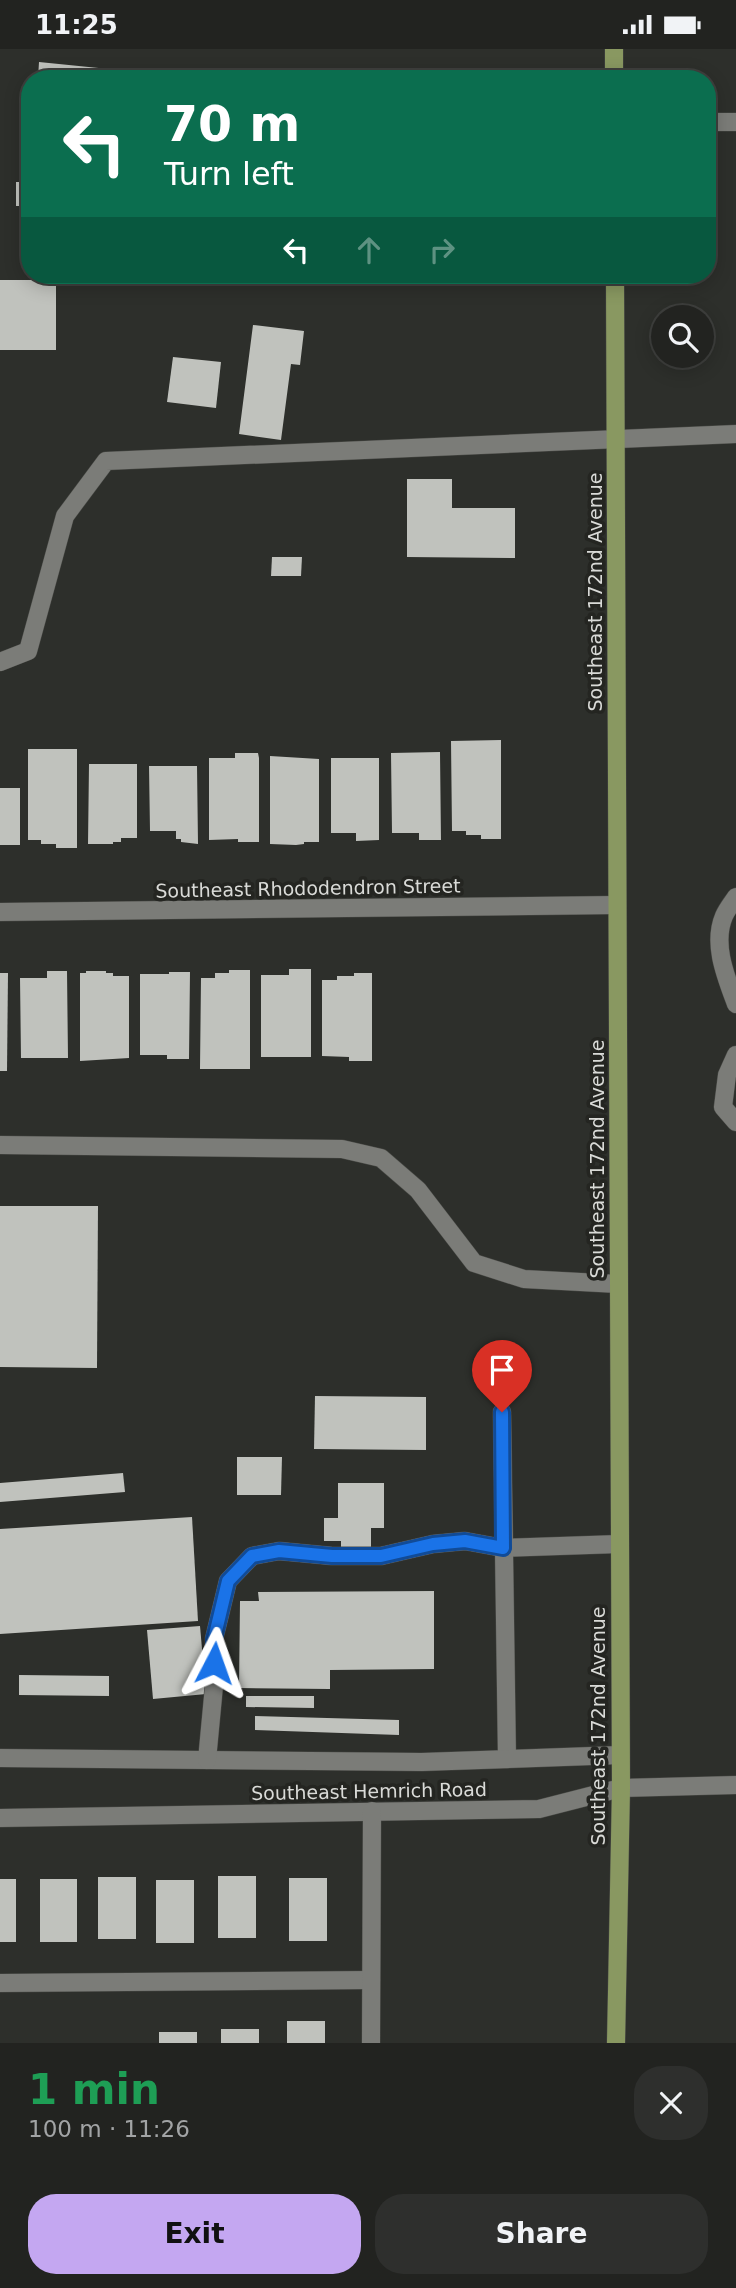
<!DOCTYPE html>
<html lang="en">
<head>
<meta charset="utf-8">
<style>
	body { margin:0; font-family:"DejaVu Sans",sans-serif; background:#2e2f2d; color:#f1f3f6; height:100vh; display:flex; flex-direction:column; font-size:26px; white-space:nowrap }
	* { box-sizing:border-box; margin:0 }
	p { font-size:23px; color:#a2a4a5 }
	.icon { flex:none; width:38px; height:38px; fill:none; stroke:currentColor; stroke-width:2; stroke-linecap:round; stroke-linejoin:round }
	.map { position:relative; height:1994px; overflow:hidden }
	.sheet { display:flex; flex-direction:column; background:#222320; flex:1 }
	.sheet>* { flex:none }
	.hud { position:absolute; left:21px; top:21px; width:695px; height:214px; border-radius:28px; box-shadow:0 4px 18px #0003,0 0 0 2px #3f403e; background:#0b6e4f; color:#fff; overflow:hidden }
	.buttons { position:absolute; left:651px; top:256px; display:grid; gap:14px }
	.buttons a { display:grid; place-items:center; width:63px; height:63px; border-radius:50%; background:#222320; box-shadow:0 4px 18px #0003,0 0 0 2px #3f403e; font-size:35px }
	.pin { position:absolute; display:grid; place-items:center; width:60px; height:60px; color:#fff; margin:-72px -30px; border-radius:50% 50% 50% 0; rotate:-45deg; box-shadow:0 0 7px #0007 }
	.pin .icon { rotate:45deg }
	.me { position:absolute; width:77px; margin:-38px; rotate:4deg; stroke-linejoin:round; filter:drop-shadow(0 0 5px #0008) }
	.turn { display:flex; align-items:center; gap:24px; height:147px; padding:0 28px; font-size:32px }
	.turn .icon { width:91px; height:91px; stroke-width:2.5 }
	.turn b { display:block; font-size:49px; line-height:60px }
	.lanes { display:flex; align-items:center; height:66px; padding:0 28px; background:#0003; justify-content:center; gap:35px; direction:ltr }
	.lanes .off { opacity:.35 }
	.round { display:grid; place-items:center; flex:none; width:74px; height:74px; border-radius:28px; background:#2e2f2d }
	.overview { display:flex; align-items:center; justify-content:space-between; height:119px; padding:0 28px }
	h1 { font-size:42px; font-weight:800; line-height:52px; color:#1e9e55 }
	.cta { display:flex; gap:14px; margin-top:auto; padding:14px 28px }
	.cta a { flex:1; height:80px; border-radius:28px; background:#c4a7f1; color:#111; font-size:28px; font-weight:800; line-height:80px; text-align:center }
	.cta a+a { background:#2e2f2d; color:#f1f3f6 }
	.status { display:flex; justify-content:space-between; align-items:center; height:49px; padding:0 35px; background:#222320; direction:ltr }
	.status svg { height:19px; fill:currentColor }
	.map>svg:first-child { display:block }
</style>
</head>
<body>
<div class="status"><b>11:25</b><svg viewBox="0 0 49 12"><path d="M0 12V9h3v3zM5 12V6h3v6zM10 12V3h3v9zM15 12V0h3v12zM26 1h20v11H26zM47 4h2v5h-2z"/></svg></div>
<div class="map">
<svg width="736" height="1994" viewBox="0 0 736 1994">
	<rect width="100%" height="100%" fill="#2d2f2b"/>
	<g fill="#c0c2bd">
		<path d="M 39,13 L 188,28 L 188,30 L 38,30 Z"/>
		<rect x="16" y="133" width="14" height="24"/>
		<path d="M 233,226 L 314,226 L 313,236 L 233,228 Z"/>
		<rect x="0" y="231" width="56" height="70"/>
		<path d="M 253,276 L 304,282 L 300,316 L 291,315 L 281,391 L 239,385 Z"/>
		<path d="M 173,308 L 221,313 L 216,359 L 167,353 Z"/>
		<path d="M 407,430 L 452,430 L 452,459 L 515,459 L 515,509 L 407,508 Z"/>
		<path d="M 272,508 L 302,508 L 301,527 L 271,527 Z"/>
		<path d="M 501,691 L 501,790 L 481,790 L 481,786 L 466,786 L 466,782 L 452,782 L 451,692 Z"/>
		<path d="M 28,700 L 77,700 L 77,799 L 56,799 L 56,795 L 41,795 L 41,791 L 28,791 Z"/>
		<path d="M 440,703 L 441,791 L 419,791 L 419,784 L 392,784 L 391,704 Z"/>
		<path d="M 235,704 L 258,704 L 259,709 L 259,793 L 238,793 L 238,790 L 209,791 L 209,709 L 235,709 Z"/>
		<path d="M 270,707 L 319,710 L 319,793 L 304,793 L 304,795 L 296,796 L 270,795 Z"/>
		<path d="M 331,709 L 379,709 L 379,791 L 356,792 L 356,784 L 331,784 Z"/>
		<path d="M 89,715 L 137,715 L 137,789 L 121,789 L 121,793 L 113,793 L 113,795 L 88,795 Z"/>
		<path d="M 149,717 L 197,717 L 198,795 L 181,793 L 181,790 L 176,790 L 176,782 L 150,782 Z"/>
		<rect x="0" y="739" width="20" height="57"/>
		<path d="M 289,920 L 311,920 L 311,1008 L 261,1008 L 261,926 L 289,926 Z"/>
		<path d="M 229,921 L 250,921 L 250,1020 L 200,1020 L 201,929 L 215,929 L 215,924 L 229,924 Z"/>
		<path d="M 47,922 L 67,922 L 68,1009 L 21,1009 L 20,929 L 47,929 Z"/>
		<path d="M 86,922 L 106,922 L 106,924 L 113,924 L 113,927 L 129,927 L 129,1009 L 80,1012 L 80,924 L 86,924 Z"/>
		<path d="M 169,923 L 190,923 L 189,1010 L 167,1010 L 167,1006 L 140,1006 L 140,925 L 169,925 Z"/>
		<path d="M 0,924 L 8,924 L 7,1022 L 0,1022 Z"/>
		<path d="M 354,924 L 372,924 L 372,1012 L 349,1012 L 349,1008 L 322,1007 L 322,931 L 337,931 L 337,927 L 354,927 Z"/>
		<path d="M 0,1157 L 98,1157 L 97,1319 L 0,1318 Z"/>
		<path d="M 315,1347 L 426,1348 L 426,1401 L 314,1400 Z"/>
		<path d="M 237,1408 L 282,1408 L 281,1446 L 237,1446 Z"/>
		<path d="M 123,1424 L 125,1443 L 0,1453 L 0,1434 Z"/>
		<path d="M 338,1434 L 384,1434 L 384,1479 L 371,1479 L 371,1503 L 341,1502 L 341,1492 L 324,1492 L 324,1469 L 338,1469 Z"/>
		<path d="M 192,1468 L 198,1572 L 0,1585 L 0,1480 Z"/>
		<path d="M 434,1542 L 434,1620 L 330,1621 L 330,1640 L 239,1639 L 240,1552 L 259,1552 L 258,1543 Z"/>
		<path d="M 200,1577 L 206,1645 L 153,1650 L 147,1581 Z"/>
		<path d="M 19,1626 L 109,1627 L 109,1647 L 19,1646 Z"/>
		<path d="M 246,1647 L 314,1647 L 314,1659 L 246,1658 Z"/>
		<path d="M 255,1667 L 399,1671 L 399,1686 L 255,1681 Z"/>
		<rect x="218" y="1827" width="38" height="62"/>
		<rect x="98" y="1828" width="38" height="62"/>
		<rect x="289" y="1829" width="38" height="63"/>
		<rect x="0" y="1830" width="16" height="63"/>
		<rect x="40" y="1830" width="37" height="63"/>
		<rect x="156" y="1831" width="38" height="63"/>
		<rect x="287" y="1972" width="38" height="22"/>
		<rect x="221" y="1980" width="38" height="14"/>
		<rect x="159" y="1983" width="38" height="11"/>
	</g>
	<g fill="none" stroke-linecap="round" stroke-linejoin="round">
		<g stroke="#494a46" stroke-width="19">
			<g id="minor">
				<path d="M 707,73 L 736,73"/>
				<path d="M 0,613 L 28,602 L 65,467 L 106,412 L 736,385"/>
				<path d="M 736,848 C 732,854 727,860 724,867 C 712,895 726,928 736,955"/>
				<path d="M 0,863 L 617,856"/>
				<path d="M 736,1006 L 727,1026 L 723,1058 L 736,1073"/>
				<path d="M 0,1096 L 342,1100 L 381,1109 L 418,1141 L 474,1214 L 524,1230 L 618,1235"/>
				<path d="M 502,1363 L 507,1710"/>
				<path d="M 0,1709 L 422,1713 L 620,1706"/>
				<path d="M 207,1711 L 214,1637 L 214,1590 L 228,1532 L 252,1507 L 279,1502 L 332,1507 L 381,1507 L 433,1495 L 465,1492 L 503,1499 L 619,1495"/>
				<path d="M 0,1769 L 539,1760 L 621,1739 L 736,1736"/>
				<path d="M 0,1934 L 371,1931"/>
				<path d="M 371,1994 L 372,1762"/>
			</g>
		</g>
		<g stroke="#494a46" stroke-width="19">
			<g id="major">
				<path d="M 614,0 L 614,30"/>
				<path d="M 615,226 L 621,1739 L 616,1994"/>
			</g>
		</g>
		<use href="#minor" stroke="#7b7c78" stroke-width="18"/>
		<use href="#major" stroke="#899861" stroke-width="18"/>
	</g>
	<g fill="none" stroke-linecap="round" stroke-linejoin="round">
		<g stroke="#114b97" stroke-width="18">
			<path id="route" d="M 214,1614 L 214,1590 L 228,1532 L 252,1507 L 279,1502 L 332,1507 L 381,1507 L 433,1495 L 465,1492 L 503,1499 L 502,1363"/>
		</g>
		<use href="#route" stroke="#1a73e8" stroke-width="12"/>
	</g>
	<g text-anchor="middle" stroke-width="7" stroke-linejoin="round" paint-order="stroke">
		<g font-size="19" fill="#d9dad7" stroke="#242521">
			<text transform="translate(595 543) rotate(-90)" y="7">Southeast 172nd Avenue</text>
			<text transform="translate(308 839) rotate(-1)" y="7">Southeast Rhododendron Street</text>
			<text transform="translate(597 1110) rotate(-90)" y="7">Southeast 172nd Avenue</text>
			<text transform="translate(598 1677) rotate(-90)" y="7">Southeast 172nd Avenue</text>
			<text transform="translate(369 1742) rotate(-1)" y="7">Southeast Hemrich Road</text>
		</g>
	</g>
</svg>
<div class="buttons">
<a><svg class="icon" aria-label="search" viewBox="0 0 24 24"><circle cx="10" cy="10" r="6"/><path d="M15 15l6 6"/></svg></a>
</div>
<div class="pin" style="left:502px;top:1363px;background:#d93025"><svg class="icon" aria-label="arrive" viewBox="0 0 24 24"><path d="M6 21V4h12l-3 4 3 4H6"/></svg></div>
<svg class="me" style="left:214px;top:1614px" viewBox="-20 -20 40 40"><path d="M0-17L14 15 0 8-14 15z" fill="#1a73e8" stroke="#fff" stroke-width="4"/></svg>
<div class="hud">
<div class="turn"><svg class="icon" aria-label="left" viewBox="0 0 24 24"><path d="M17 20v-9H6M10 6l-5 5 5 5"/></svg><div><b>70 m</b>Turn left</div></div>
<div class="lanes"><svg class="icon" aria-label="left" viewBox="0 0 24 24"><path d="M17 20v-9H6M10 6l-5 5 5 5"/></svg><svg class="icon off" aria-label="ahead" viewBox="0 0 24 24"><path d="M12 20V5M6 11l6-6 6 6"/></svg><svg class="icon off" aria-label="right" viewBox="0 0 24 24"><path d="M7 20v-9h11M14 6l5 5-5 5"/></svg></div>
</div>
</div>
<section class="sheet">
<div class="overview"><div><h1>1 min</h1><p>100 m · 11:26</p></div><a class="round"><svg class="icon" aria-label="close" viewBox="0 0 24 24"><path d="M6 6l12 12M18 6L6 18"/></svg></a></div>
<div class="cta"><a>Exit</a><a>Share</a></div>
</section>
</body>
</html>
